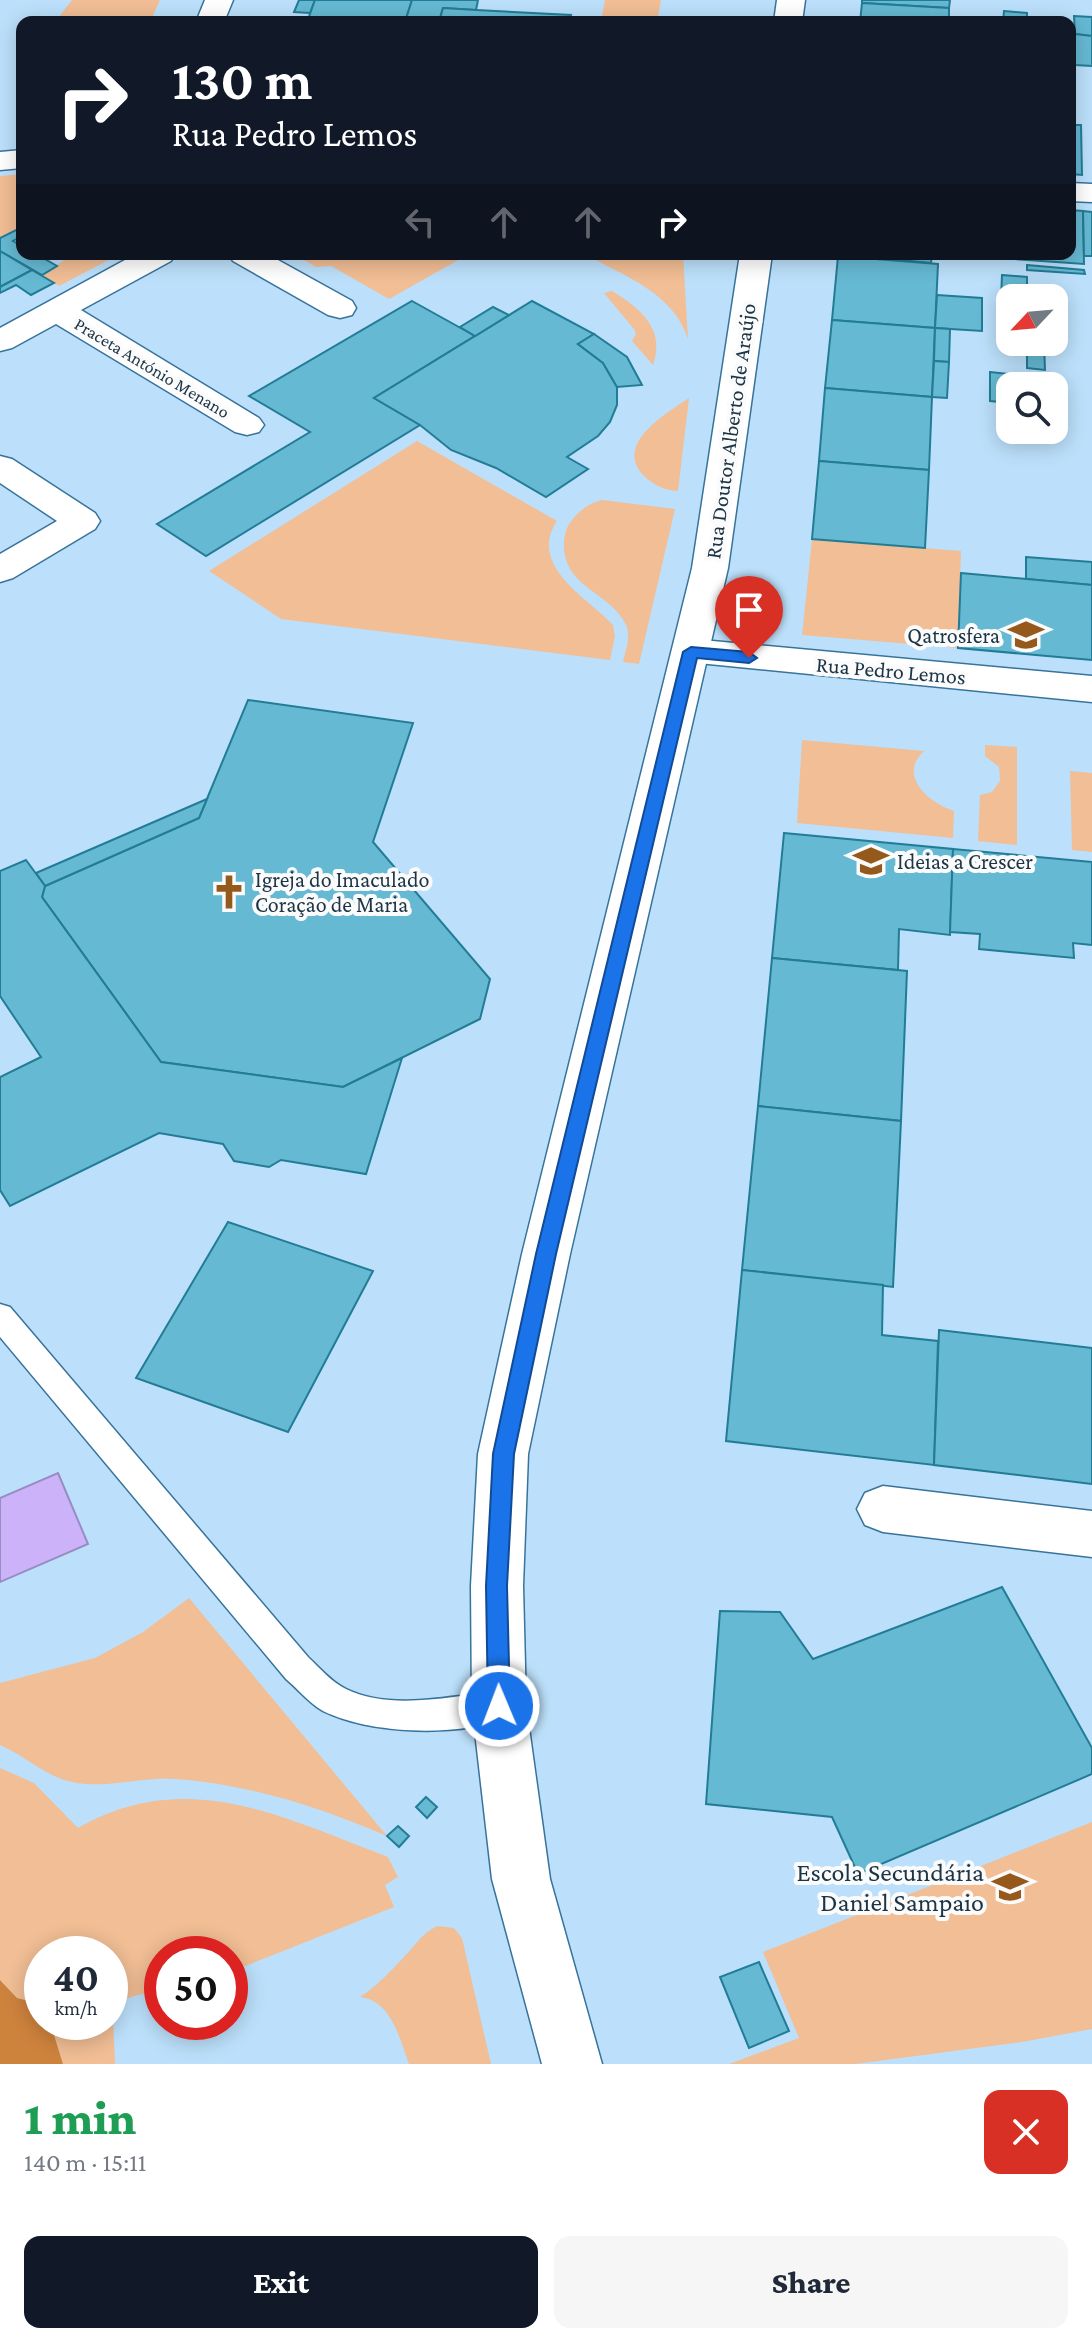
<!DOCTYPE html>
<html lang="en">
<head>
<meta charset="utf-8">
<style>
	body { margin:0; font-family:"Crimson Pro",serif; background:#f6f6f7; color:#1f2937; height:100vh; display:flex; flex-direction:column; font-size:30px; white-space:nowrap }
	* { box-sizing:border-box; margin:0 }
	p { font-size:26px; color:#747a83 }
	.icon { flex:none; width:44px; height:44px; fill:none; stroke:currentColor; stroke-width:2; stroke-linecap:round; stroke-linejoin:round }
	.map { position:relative; height:2064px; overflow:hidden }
	.sheet { display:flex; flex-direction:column; background:#fff; flex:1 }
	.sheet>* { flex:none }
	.banner { position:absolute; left:16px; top:16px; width:1060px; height:244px; border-radius:16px; box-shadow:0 4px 20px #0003; background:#111827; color:#fff; overflow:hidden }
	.needle { width:52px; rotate:244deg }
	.buttons { position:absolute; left:996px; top:284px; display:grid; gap:16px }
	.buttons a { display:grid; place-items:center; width:72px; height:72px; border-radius:16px; background:#fff; box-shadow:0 4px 20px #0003; font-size:40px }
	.speed { position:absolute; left:24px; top:1936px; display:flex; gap:16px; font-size:40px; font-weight:700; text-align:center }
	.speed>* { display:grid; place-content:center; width:104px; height:104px; border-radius:50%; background:#fff; box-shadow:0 4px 20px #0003; line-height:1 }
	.speed small { font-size:20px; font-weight:400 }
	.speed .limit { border:12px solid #d22; background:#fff; color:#111 }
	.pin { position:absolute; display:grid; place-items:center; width:68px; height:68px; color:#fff; margin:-82px -34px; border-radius:50% 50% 50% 0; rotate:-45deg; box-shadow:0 0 8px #0007 }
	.pin .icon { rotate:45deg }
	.me { position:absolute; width:88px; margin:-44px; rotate:359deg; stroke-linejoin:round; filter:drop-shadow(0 0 6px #0008) }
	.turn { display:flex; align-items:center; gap:28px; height:168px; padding:0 24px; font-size:36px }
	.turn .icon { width:104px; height:104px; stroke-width:2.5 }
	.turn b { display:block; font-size:56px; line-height:68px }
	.lanes { display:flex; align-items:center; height:76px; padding:0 24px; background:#0003; justify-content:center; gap:40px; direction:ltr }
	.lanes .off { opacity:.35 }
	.round { display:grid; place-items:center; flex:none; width:84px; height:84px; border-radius:16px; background:#f6f6f7 }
	.overview { display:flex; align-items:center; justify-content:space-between; height:136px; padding:0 24px }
	h1 { font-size:48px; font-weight:800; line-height:60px; color:#1e9e55 }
	.action { display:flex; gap:16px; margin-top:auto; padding:16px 24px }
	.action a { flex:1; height:92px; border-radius:16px; background:#111827; color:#fff; font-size:32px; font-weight:800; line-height:92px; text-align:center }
	.action a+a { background:#f6f6f7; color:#1f2937 }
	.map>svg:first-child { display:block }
</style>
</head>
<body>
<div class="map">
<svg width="1092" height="2064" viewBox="0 0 1092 2064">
	<rect width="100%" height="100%" fill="#bce0fb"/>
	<g fill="#f1be95">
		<path d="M 72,0 L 160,0 L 150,22 L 55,22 Z"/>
		<path d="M 605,0 L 661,0 L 657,22 L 601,22 Z"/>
		<path d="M 22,174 L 22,231 L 18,229 L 0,238 L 0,176 Z"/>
		<path d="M 73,254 L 120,254 L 59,286 L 42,275 Z"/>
		<path d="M 293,254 L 469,254 L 389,299 L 331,266 L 316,267 Z"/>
		<path d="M 584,254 L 683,254 L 688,339 C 673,292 624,276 584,254 Z"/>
		<path d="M 612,291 C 640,308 666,329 653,365 L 632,341 L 636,334 L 634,329 L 604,293 Z"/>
		<path d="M 689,398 L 678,491 C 664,490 653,485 643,475 C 614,443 667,413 689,398 Z"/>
		<path d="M 417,441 L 557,521 C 527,566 588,598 613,625 L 615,636 L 610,660 L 281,619 L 209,571 Z"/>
		<path d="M 602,500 L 675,509 L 639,664 L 623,662 C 626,649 631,637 626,625 C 611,593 568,589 564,550 C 564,541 564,534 568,526 C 576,513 588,503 602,500 Z"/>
		<path d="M 812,539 L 961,551 L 958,648 L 802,635 Z"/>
		<path d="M 802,740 L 924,751 C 897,776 929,803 954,811 L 953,838 L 797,823 Z"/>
		<path d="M 985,745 L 1017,747 L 1017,845 L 978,841 L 980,795 L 992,792 L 1000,781 L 999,767 L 985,756 Z"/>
		<path d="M 1070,771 L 1092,773 L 1092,852 L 1072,850 Z"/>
		<path d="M 189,1598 L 387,1836 C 320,1807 248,1784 175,1779 C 137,1776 96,1793 59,1778 C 39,1770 21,1754 0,1745 L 0,1683 L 95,1658 L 143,1632 Z"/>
		<path d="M 0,1768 L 34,1783 L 78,1828 C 187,1766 282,1817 388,1857 L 398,1877 L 385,1885 L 394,1907 L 230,1972 L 230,1954 L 162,1954 L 162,1992 C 103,1995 114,2015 115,2064 L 63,2064 L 50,2022 L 110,2022 L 110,1954 L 42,1954 L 42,2004 L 17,1998 L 0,1980 Z"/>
		<path d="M 1092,1822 L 1092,2029 L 1022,2042 L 855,2064 L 729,2064 L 799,2038 L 763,1952 Z"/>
		<path d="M 437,1926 L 454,1928 L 462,1938 L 491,2064 L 409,2064 C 399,2038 392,2001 360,1997 C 377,1986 390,1972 404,1957 C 416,1945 421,1934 437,1926 Z"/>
	</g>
	<path fill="#ce833d" d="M 0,1980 L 17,1998 L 42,2004 L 42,2022 L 50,2022 L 63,2064 L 0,2064 Z"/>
	<path fill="#ccb3f9" stroke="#978dc3" stroke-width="2" d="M 58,1473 L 88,1544 L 0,1582 L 0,1498 Z"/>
	<g fill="#66b9d3" stroke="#237c95" stroke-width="2">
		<path d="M 299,0 L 315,0 L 310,13 L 294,12 Z"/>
		<path d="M 315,0 L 412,0 L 405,22 L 307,22 Z"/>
		<path d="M 412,0 L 478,0 L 476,10 L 443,8 L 439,22 L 405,22 Z"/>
		<path d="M 862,0 L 950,0 L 949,8 L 862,3 Z"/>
		<path d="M 862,3 L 949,8 L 949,22 L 860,22 Z"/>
		<path d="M 443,8 L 476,10 L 571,15 L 569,22 L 439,22 Z"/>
		<path d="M 1004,11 L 1027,13 L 1027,22 L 1003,22 Z"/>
		<path d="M 1074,16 L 1092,17 L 1092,36 L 1075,34 Z"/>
		<path d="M 1075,34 L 1092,36 L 1092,66 L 1075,65 Z"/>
		<path d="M 1070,125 L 1081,125 L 1082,175 L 1070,174 Z"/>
		<path d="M 1070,210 L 1083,211 L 1084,264 L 970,256 L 1070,254 Z"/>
		<path d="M 1083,211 L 1092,212 L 1092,256 L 1084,256 Z"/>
		<path d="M 18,229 L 22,231 L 22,236 L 13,241 L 22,246 L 22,254 L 36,254 L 57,266 L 42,275 L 0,251 L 0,238 Z"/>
		<path d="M 0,251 L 32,270 L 0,287 Z"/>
		<path d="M 838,254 L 932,254 L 931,263 Z"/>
		<path d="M 838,256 L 938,264 L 935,328 L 832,320 Z"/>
		<path d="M 1027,265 L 1084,270 L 1085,274 L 1027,270 Z"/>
		<path d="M 32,270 L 54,283 L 31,295 L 16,285 L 0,293 L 0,287 Z"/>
		<path d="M 1002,275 L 1027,277 L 1027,298 L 1001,300 Z"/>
		<path d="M 937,295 L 982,298 L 982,331 L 935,328 Z"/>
		<path d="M 412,301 L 475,336 L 374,398 L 420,425 L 206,556 L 157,524 L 310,432 L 249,396 Z"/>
		<path d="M 532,301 L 594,334 L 578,344 L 603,363 L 617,387 L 617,405 L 610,422 L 598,436 L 567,457 L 588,469 L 546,497 L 496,468 L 451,450 L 420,425 L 374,398 Z"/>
		<path d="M 493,307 L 509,315 L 475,336 L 460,327 Z"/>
		<path d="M 832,320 L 935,328 L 932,397 L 825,388 Z"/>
		<path d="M 935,328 L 950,329 L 949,362 L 934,361 Z"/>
		<path d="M 594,334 L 627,357 L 642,385 L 617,387 L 603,363 L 578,344 Z"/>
		<path d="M 1027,342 L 1044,344 L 1045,370 L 1027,368 Z"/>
		<path d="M 934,361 L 949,362 L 947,398 L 932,397 Z"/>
		<path d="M 990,372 L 1018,375 L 1018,386 L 1010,386 L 1010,403 L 990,401 Z"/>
		<path d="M 825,388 L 932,397 L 929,470 L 819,461 Z"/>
		<path d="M 819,461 L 929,470 L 925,548 L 812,539 Z"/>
		<path d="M 1026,557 L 1092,562 L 1092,585 L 1026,579 Z"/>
		<path d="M 961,573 L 1092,585 L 1092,660 L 958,648 Z"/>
		<path d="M 248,700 L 413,723 L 373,842 L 490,979 L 480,1019 L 343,1087 L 161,1062 L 42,897 L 45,886 L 199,818 Z"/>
		<path d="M 207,799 L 199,818 L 45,886 L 36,873 Z"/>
		<path d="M 784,833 L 953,849 L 950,935 L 899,929 L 898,970 L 772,958 Z"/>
		<path d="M 953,849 L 1092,862 L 1092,945 L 1073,943 L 1074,958 L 979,949 L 980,934 L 950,932 Z"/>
		<path d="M 26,860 L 45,886 L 42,897 L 161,1062 L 343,1087 L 402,1058 L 366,1174 L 281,1160 L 269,1167 L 234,1161 L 223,1144 L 159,1133 L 10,1206 L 0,1190 L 0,1077 L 41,1057 L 0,996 L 0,871 Z"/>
		<path d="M 772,958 L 907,971 L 901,1121 L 758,1106 Z"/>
		<path d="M 758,1106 L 901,1121 L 893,1287 L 742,1270 Z"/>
		<path d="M 228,1222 L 373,1271 L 288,1432 L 136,1378 Z"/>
		<path d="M 742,1270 L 883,1285 L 882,1335 L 938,1341 L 934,1465 L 726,1441 Z"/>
		<path d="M 939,1330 L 1092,1348 L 1092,1484 L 934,1465 Z"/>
		<path d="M 1002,1587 L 1092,1748 L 1092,1774 L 858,1874 L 832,1817 L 706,1804 L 720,1611 L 780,1612 L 813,1659 Z"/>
		<path d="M 426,1797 L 437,1807 L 427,1818 L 416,1807 Z"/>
		<path d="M 398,1826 L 409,1836 L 399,1847 L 387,1836 Z"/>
		<path d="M 759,1962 L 789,2031 L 749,2048 L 720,1977 Z"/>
	</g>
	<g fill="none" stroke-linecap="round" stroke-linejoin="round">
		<g stroke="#37739b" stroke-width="3">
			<path id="lane" d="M 0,1304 L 10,1307 L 308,1657 C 320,1668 331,1682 346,1689 C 391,1711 452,1696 499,1691 L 510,1695 L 515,1706 L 510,1717 C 460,1737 372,1735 323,1711 C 309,1703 298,1689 286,1679 L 0,1337 Z"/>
		</g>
		<g stroke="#37739b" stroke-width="3">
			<g id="street">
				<path d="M 205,0 L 233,0 L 224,22 L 196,22 Z"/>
				<path d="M 22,150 L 22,168 L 0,170 L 0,152 Z"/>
				<path d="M 1070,183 L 1092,184 L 1092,202 L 1070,201 Z"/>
				<path d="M 136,254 L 176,254 L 171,261 L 81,310 L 259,418 L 264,425 L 259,432 L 247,435 L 235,432 L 56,324 L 12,348 L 0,351 L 0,328 Z"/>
				<path d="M 228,254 L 267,254 L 352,301 L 356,308 L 352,315 L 340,318 L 328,315 L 233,261 Z"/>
				<path d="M 0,456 L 12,459 L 95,513 L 100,521 L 95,529 L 13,578 L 0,582 L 0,554 L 57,521 L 0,483 Z"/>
				<path d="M 691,639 L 1092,676 L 1092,702 L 678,661 L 672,652 L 678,643 Z"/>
				<path d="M 883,1486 L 1092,1511 L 1092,1557 L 883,1532 L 865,1525 L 857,1509 L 865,1493 Z"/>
			</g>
		</g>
		<g stroke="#37739b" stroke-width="3">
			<g id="secondary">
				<path d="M 777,0 L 805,0 L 802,22 L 774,22 Z"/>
				<path d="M 740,254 L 772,254 L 728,568 L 570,1254 L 528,1454 L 523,1586 L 526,1706 L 550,1879 L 602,2064 L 542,2064 L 492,1879 L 472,1706 L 471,1586 L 478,1454 L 522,1254 L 692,568 Z"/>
			</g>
		</g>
		<use href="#lane" fill="#fff" fill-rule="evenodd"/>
		<use href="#street" fill="#fff" fill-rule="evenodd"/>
		<use href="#secondary" fill="#fff" fill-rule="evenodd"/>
	</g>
	<path fill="#1a73e8" stroke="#114b97" stroke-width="2" d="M 691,647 L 749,652 L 757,658 L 749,663 L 697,658 L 556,1254 L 514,1454 L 507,1586 L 510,1706 L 507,1713 L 499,1716 L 491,1713 L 488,1706 L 486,1586 L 493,1454 L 536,1254 L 683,652 Z"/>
	<defs>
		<g id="university-bare" transform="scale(2.76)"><path d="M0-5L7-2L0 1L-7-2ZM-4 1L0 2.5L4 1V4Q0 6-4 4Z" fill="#96591c" stroke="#fbfbfb" stroke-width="2.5" paint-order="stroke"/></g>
		<g id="church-bare" transform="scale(2.76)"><path d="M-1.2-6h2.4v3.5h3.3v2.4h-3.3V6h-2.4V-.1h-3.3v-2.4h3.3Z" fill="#96591c" stroke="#fbfbfb" stroke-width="2.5" paint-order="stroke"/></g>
		<g id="school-bare" transform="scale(2.76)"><path d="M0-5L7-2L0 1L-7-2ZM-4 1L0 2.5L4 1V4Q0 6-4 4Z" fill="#96591c" stroke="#fbfbfb" stroke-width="2.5" paint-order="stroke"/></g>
	</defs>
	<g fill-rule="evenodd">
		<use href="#university-bare" x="1026" y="635"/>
		<use href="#university-bare" x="871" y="861"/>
		<use href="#church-bare" x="229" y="892"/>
		<use href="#school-bare" x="1010" y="1887"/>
	</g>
	<g text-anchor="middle" stroke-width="8" stroke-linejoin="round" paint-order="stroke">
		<g font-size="18" fill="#1b3446" stroke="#fbfbfb">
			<text transform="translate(152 368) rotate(31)" y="6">Praceta António Menano</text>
		</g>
		<g font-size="22" fill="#1b3446" stroke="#fbfbfb">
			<text transform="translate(730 431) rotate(-82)" y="8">Rua Doutor Alberto de Araújo</text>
			<text transform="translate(891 670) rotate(5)" y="8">Rua Pedro Lemos</text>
		</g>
		<g font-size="22" fill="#1b3446" stroke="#fbfbfb" text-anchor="start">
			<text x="1000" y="643" text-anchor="end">Qatrosfera</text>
			<text x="897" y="869">Ideias a Crescer</text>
			<text x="255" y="887">Igreja do Imaculado<tspan x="255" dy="25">Coração de Maria</tspan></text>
		</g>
		<g font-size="26" fill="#1b3446" stroke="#fbfbfb" text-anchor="end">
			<text x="984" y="1881">Escola Secundária<tspan x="984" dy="30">Daniel Sampaio</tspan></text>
		</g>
	</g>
</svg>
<div class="buttons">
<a><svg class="needle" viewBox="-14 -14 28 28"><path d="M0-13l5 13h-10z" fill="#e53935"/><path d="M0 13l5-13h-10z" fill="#747a83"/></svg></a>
<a><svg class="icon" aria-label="search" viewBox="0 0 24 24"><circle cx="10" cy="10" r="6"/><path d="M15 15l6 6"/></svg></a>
</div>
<div class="speed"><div>40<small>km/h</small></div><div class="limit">50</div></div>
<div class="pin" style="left:749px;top:658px;background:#d93025"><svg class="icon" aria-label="arrive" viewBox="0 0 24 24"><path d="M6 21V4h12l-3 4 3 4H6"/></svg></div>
<svg class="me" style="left:499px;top:1706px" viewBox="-20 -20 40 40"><circle r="17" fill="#1a73e8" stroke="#fff" stroke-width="3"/><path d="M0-11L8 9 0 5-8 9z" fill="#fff"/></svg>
<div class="banner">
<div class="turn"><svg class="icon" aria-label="right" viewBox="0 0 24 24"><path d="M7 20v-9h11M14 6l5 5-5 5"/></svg><div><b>130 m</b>Rua Pedro Lemos</div></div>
<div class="lanes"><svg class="icon off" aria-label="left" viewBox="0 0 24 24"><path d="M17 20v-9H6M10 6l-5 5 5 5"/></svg><svg class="icon off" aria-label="ahead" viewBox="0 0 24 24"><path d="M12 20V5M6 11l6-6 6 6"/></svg><svg class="icon off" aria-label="ahead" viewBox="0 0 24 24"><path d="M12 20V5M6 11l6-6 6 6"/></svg><svg class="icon" aria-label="right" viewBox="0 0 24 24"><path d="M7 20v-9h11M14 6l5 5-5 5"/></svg></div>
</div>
</div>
<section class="sheet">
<div class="overview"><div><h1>1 min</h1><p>140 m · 15:11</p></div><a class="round" style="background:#d93025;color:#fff"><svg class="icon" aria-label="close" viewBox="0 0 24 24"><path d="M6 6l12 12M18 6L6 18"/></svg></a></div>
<div class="action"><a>Exit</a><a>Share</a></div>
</section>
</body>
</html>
